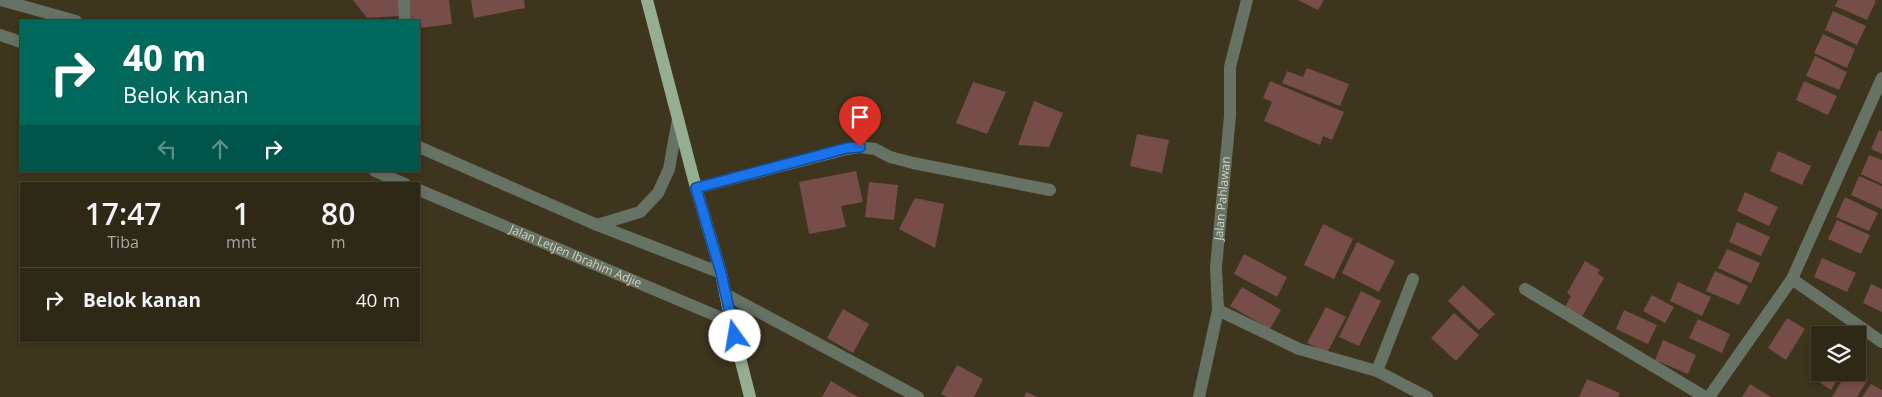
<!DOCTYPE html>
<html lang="id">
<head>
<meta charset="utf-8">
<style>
	body { margin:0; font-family:"Open Sans",sans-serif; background:#3a3423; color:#f1f3f6; height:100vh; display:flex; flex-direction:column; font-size:19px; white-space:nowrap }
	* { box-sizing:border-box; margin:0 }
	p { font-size:16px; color:#a7a6a1 }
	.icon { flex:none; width:28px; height:28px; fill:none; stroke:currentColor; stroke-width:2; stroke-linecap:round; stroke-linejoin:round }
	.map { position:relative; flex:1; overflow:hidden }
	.drawer { position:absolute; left:20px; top:182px; width:400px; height:160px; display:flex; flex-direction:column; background:#2e2816; border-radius:0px; box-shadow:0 2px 8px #0003,0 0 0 1px #494435 }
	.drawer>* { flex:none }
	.hud { position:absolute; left:20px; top:20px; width:400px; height:152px; border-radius:0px; box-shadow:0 2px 8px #0003,0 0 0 1px #494435; background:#00695c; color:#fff; overflow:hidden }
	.tools { position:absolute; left:1811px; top:326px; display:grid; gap:10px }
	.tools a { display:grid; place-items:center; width:55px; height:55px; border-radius:0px; background:#2e2816; box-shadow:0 2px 8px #0003,0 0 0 1px #494435; font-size:25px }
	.pin { position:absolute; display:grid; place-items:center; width:42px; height:42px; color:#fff; margin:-51px -21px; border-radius:50% 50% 50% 0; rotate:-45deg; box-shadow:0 0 5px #0007 }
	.pin .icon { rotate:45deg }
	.me { position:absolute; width:55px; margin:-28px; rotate:347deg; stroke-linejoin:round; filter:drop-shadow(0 0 4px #0008) }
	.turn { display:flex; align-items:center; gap:18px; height:105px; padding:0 20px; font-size:22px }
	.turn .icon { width:65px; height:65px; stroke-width:2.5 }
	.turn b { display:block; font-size:35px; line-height:42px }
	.lanes { display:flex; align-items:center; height:48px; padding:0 20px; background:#0003; justify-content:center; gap:25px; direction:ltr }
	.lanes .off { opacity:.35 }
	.eta { display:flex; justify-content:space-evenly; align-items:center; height:85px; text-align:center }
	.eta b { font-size:30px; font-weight:600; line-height:35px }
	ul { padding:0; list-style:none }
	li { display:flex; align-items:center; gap:15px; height:65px; padding:0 20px; border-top:1px solid #494435 }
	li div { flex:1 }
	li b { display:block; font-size:19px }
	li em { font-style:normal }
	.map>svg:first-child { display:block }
</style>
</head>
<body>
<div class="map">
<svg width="1882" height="397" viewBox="0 0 1882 397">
	<rect width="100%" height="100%" fill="#3d351d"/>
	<g fill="#764d49">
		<path d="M 353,0 L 399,0 L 400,16 L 367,18 Z"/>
		<path d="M 409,0 L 449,0 L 452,24 L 419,28 L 419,21 L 412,21 Z"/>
		<path d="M 471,0 L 524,0 L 525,8 L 474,18 Z"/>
		<path d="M 1298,0 L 1324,0 L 1318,10 Z"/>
		<path d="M 1838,0 L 1873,0 L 1876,1 L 1867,20 L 1835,6 Z"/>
		<path d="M 1833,11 L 1866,26 L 1857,45 L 1825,30 Z"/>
		<path d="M 1823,34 L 1855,49 L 1847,68 L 1814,53 Z"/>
		<path d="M 1815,56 L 1847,72 L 1839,90 L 1806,76 Z"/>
		<path d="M 1307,68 L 1349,84 L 1340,106 L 1282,83 L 1287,71 L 1303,77 Z"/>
		<path d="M 1270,81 L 1344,112 L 1332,140 L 1323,136 L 1320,145 L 1264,121 L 1272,102 L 1263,98 Z"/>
		<path d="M 1804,81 L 1837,96 L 1828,115 L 1796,100 Z"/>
		<path d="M 973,82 L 1006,92 L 987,134 L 956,123 Z"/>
		<path d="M 1034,101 L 1063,113 L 1049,147 L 1018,145 Z"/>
		<path d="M 1879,130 L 1882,131 L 1882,154 L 1871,149 Z"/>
		<path d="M 1137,134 L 1169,140 L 1162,173 L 1130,166 Z"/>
		<path d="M 1778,151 L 1811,166 L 1802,185 L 1770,171 Z"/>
		<path d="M 1869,155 L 1882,160 L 1882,184 L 1861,174 Z"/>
		<path d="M 856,171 L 863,202 L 841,206 L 846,227 L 809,234 L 799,182 Z"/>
		<path d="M 1859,176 L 1882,186 L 1882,209 L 1851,195 Z"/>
		<path d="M 869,182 L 898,185 L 894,220 L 865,217 Z"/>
		<path d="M 1745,192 L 1778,207 L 1769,226 L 1737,211 Z"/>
		<path d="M 1845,197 L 1878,213 L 1869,231 L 1836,217 Z"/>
		<path d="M 915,198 L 944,204 L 935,248 L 899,229 Z"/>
		<path d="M 1837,220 L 1870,235 L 1861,254 L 1828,239 Z"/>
		<path d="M 1737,222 L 1770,237 L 1761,256 L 1729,242 Z"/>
		<path d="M 1323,224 L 1353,239 L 1334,279 L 1304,265 Z"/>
		<path d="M 1357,242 L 1395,261 L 1379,292 L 1342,273 Z"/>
		<path d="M 1727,249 L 1760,263 L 1751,283 L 1718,268 Z"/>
		<path d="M 1244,254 L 1287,277 L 1277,297 L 1234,274 Z"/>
		<path d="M 1822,258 L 1856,273 L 1847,292 L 1814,277 Z"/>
		<path d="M 1585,261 L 1600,270 L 1598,274 L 1604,278 L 1580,320 L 1563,310 L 1571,296 L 1567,293 Z"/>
		<path d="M 1715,271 L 1748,286 L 1739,305 L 1706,291 Z"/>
		<path d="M 1678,282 L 1711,297 L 1702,316 L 1670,301 Z"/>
		<path d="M 1871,284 L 1882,289 L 1882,312 L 1863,303 Z"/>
		<path d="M 1463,285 L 1495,314 L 1479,330 L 1448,301 Z"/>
		<path d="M 1242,287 L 1281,310 L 1270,329 L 1230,306 Z"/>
		<path d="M 1361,291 L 1381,301 L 1359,346 L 1339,337 Z"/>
		<path d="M 1652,295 L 1674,307 L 1665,323 L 1643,311 Z"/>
		<path d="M 1326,307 L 1346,317 L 1327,353 L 1307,343 Z"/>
		<path d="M 843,309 L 869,324 L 853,353 L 827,338 Z"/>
		<path d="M 1624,310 L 1657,325 L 1648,344 L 1616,329 Z"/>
		<path d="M 1454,313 L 1479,335 L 1456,361 L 1431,338 Z"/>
		<path d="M 1787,318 L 1805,329 L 1786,360 L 1768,348 Z"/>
		<path d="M 1698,319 L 1730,334 L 1722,353 L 1689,338 Z"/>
		<path d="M 1663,340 L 1696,355 L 1688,374 L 1655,360 Z"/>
		<path d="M 957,365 L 983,379 L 974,397 L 947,397 L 941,394 Z"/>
		<path d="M 1820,368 L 1820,372 L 1842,372 L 1831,390 L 1813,378 Z"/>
		<path d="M 1847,372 L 1858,372 L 1868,379 L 1857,397 L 1832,397 Z"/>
		<path d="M 1587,379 L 1620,393 L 1618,397 L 1579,397 Z"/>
		<path d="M 831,381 L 858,397 L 822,397 Z"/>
		<path d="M 1750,384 L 1771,397 L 1742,397 Z"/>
		<path d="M 1871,384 L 1882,390 L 1882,397 L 1862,397 Z"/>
		<path d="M 1026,392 L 1038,397 L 1024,397 Z"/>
	</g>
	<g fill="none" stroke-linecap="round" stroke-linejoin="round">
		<g stroke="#667264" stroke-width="12">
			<path d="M 1,0 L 76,21"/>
			<path d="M 404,0 L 405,21"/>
			<path d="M 0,35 L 21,42"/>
			<path d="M 419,147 L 597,225 L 721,273"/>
			<path d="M 375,171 L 405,184"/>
			<path d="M 696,188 L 847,149 L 860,147 L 875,149 L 890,157 L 913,163 L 1050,190"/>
			<path id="s1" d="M 419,190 L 731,322"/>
			<path d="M 597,225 L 640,212 L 658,193 L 669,169 L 678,119"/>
			<path d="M 1792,279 L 1882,342"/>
			<path d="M 1525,289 L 1705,397"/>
			<path d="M 725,294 L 918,397"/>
			<path d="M 1218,310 L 1299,349 L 1377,371 L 1427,397"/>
			<path d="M 1377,371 L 1413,279"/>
			<path id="s2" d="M 1199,397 L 1218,310 L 1216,267 L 1230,116 L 1230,67 L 1247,0"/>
			<path d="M 1709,397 L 1792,279 L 1882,78"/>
		</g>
		<path stroke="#95ad91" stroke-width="12" d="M 647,0 L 696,188 L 721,273 L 731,322 L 750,397"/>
	</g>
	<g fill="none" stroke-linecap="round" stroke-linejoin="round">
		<g stroke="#114b97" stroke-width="12">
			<path id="route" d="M 735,336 L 721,273 L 696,188 L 847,148 L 860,147"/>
		</g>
		<use href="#route" stroke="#1a73e8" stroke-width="9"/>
	</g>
	<g text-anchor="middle" stroke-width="5" stroke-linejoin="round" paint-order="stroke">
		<g font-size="12" fill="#d6d2c4" stroke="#211d13">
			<text dy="4" stroke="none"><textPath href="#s2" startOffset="201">Jalan Pahlawan</textPath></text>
			<text dy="4" stroke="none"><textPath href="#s1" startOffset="170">Jalan Letjen Ibrahim Adjie</textPath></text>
		</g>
	</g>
</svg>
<div class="tools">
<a><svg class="icon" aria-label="layers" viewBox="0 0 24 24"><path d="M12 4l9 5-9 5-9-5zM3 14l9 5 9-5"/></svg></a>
</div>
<div class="pin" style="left:860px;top:147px;background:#d93025"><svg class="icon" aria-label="arrive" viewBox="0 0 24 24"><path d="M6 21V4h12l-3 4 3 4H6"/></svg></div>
<svg class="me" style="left:735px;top:336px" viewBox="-20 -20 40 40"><circle r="19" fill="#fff"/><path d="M0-13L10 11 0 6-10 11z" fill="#1a73e8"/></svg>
<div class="hud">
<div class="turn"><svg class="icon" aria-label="right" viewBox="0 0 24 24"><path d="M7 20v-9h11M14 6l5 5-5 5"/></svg><div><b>40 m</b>Belok kanan</div></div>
<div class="lanes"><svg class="icon off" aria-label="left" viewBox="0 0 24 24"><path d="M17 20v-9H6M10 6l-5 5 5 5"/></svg><svg class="icon off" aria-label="ahead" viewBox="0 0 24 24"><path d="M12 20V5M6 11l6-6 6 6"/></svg><svg class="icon" aria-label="right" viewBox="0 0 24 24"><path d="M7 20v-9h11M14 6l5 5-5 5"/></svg></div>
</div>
<section class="drawer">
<div class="eta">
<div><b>17:47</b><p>Tiba</p></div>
<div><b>1</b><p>mnt</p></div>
<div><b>80</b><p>m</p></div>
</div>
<ul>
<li><svg class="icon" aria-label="right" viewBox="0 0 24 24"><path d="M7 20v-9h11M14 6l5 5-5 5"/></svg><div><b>Belok kanan</b></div><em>40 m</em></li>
</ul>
</section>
</div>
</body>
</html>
